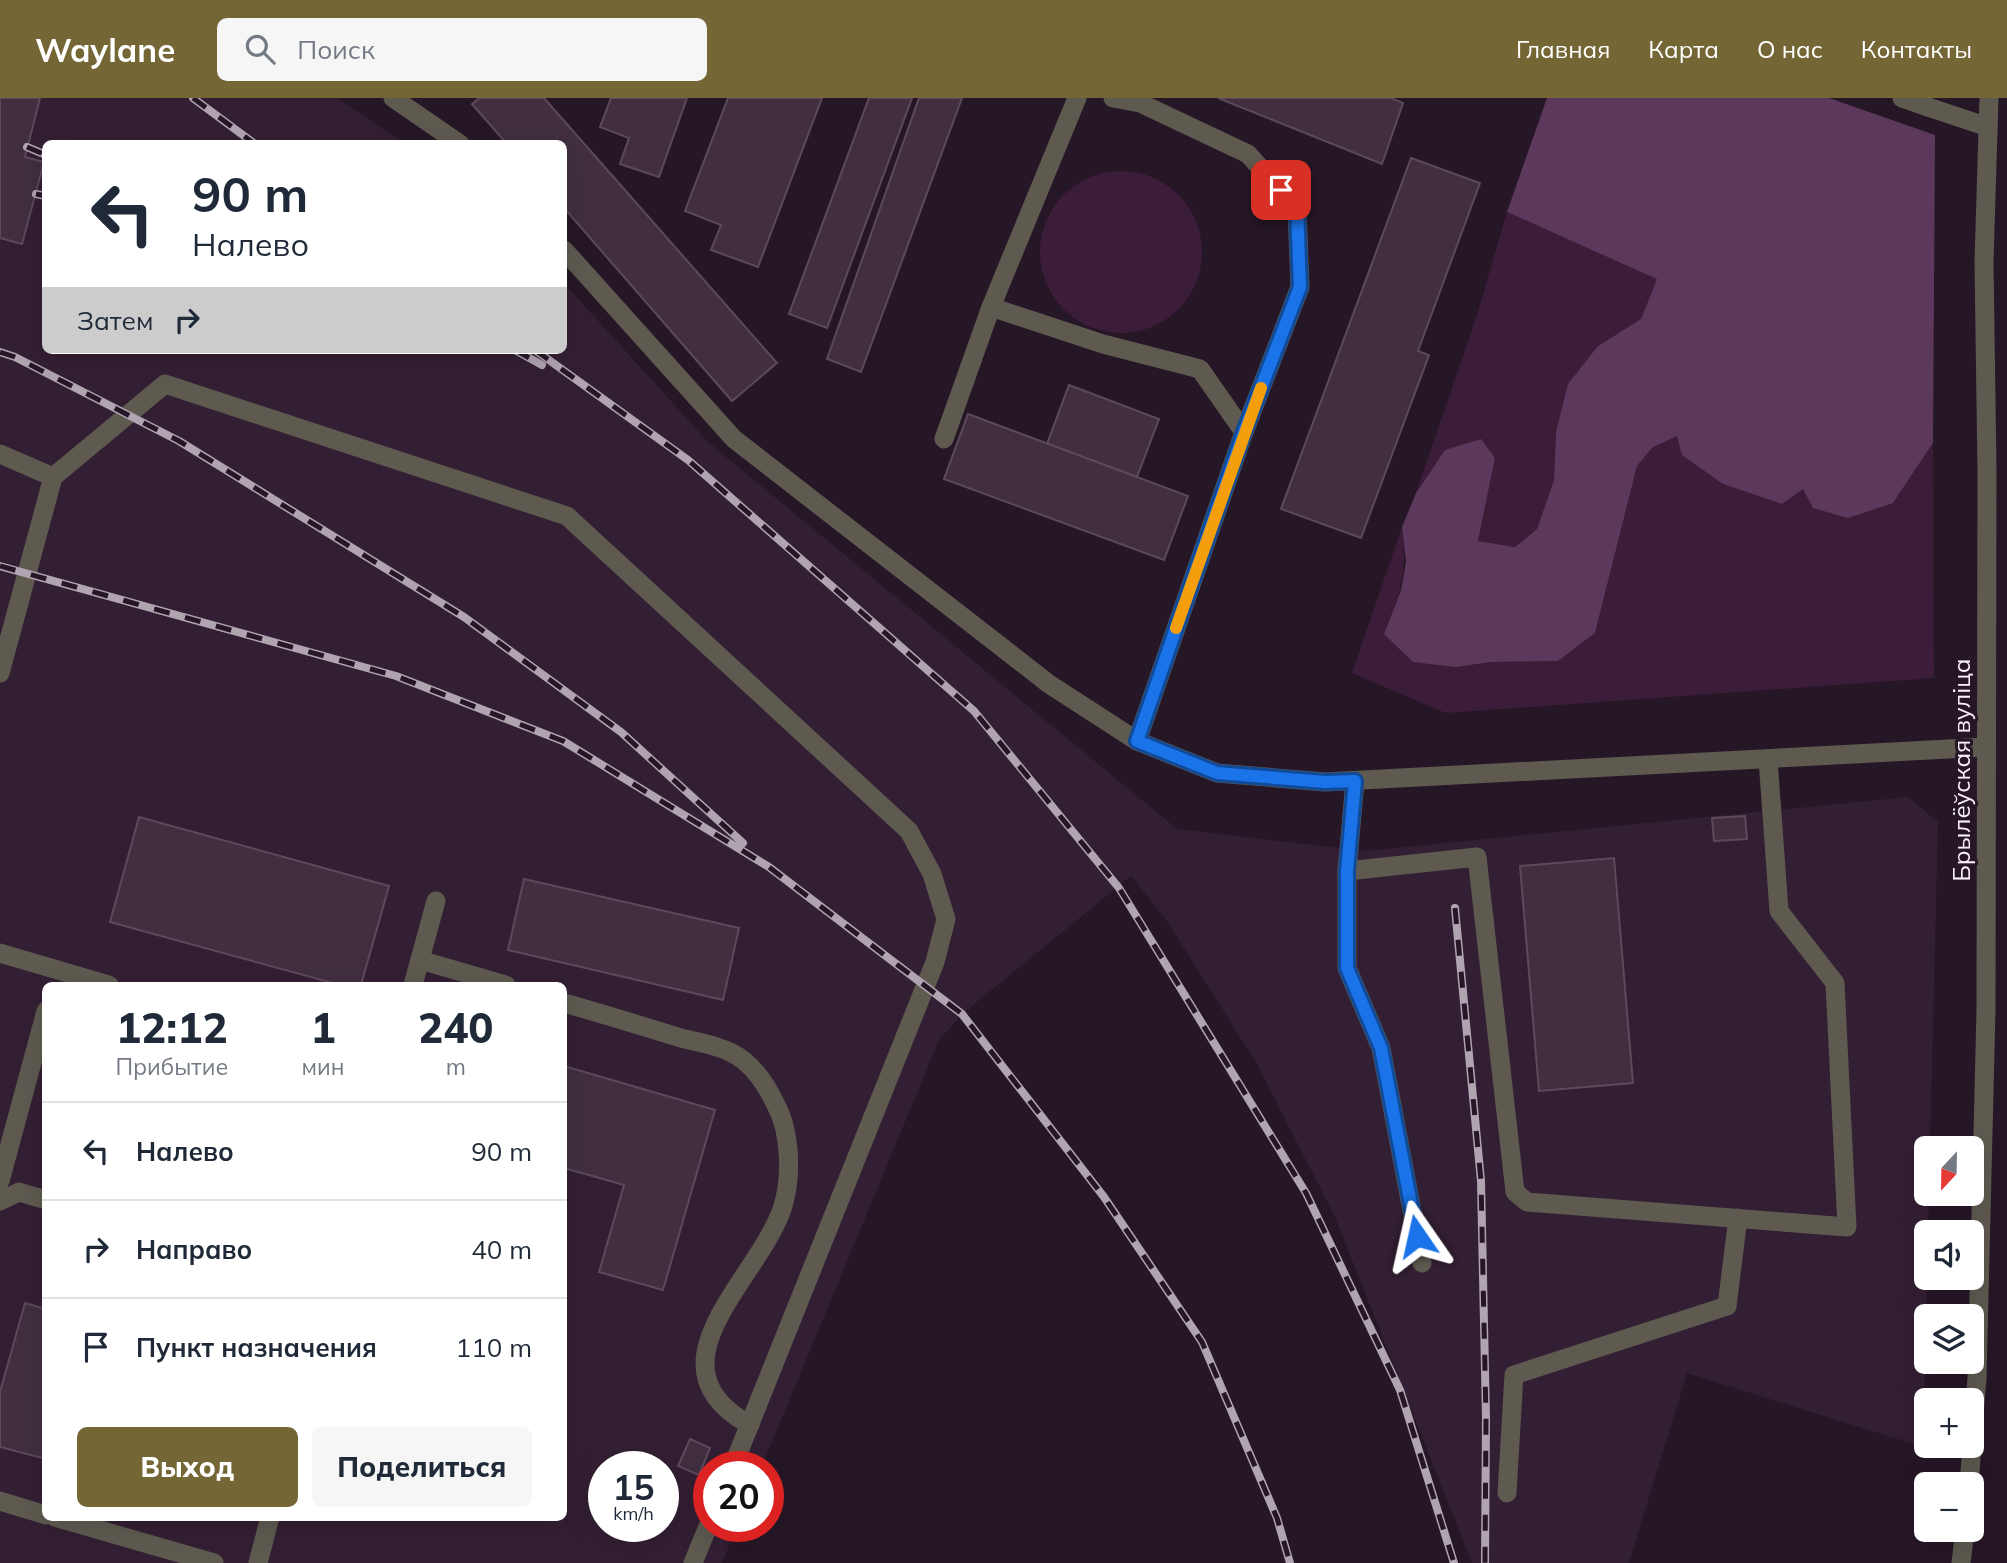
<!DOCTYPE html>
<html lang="ru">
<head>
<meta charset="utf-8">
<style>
	body { margin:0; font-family:Mulish,sans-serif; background:#f6f6f7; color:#1f2937; height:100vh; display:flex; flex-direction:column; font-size:26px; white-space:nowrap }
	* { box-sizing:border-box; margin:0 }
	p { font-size:23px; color:#747a83 }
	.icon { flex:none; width:38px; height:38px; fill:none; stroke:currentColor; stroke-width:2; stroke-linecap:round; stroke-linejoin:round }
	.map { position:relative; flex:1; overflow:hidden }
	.panel { position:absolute; left:42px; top:884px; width:525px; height:539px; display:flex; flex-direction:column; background:#fff; border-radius:10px; box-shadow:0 7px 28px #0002 }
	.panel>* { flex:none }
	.hud { position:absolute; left:42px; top:42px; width:525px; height:214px; border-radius:10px; box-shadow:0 7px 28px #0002; background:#fff; color:#1f2937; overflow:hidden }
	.needle { width:46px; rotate:202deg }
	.buttons { position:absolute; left:1914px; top:1038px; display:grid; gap:14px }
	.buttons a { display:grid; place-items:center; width:70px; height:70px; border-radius:10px; background:#fff; box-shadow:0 7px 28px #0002; font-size:35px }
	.speed { position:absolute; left:588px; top:1353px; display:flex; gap:14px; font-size:35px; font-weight:700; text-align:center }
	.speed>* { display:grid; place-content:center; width:91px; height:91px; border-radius:50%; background:#fff; box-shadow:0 7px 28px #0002; line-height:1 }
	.speed small { font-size:18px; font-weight:400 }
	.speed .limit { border:10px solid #d22; background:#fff; color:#111 }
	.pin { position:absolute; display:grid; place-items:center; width:60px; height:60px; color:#fff; margin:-30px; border-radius:14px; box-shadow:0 4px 10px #0006 }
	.me { position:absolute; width:77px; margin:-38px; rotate:349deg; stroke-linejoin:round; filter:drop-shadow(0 0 5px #0008) }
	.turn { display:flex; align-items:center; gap:24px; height:147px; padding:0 35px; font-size:32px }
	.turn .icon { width:91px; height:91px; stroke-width:2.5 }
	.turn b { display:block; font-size:49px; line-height:60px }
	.then { display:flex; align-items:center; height:66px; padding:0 35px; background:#0003; gap:14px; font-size:26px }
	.eta { display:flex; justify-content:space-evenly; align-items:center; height:119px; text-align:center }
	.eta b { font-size:42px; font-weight:800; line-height:49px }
	.primary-button { display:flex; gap:14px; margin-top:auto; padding:14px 35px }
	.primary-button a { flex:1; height:80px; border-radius:10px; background:#746635; color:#fff; font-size:28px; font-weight:800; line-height:80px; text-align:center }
	.primary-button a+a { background:#f6f6f7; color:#1f2937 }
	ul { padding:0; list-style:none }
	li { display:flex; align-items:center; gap:21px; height:98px; padding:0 35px; border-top:2px solid #e0e1e3 }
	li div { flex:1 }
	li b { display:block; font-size:26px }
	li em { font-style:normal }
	header { display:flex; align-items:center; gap:42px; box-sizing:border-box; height:98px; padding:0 35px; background:#746635; color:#fff }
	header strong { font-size:33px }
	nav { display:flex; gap:38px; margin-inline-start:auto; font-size:24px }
	.search { width:490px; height:63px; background:#f6f6f7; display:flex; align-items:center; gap:18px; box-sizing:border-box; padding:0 24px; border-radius:10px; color:#747a83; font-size:26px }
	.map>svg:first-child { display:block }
</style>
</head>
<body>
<header>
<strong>Waylane</strong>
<div class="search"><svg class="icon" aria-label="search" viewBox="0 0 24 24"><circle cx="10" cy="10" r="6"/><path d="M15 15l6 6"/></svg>Поиск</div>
<nav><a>Главная</a><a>Карта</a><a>О нас</a><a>Контакты</a></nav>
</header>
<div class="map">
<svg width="2007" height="1465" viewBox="0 0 2007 1465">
	<rect width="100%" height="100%" fill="#261726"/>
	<path fill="#331f33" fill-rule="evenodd" d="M 0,0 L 337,0 L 404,45 L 46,46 L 46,252 L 564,252 L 564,185 L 708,344 L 1177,731 L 1365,753 L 1908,699 L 1938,724 L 1930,1050 L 1927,1050 L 1927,1096 L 1929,1096 L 1923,1349 L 1687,1275 L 1629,1465 L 1472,1465 L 1335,1119 L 1257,966 L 1167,823 L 1131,778 L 962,916 L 939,942 L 762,1368 L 709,1368 L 709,1428 L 737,1428 L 722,1465 L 0,1465 ZM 46,887 L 564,887 L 564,1419 L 46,1419 ZM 604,1368 L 663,1368 L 663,1428 L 604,1428 Z"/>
	<g fill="#3b1d3a">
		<circle cx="1121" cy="154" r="81"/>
		<path d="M 1507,114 L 1658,180 L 1641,221 L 1598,248 L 1556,334 L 1554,382 L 1537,431 L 1515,449 L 1478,443 L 1495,360 L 1445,352 L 1416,395 L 1476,220 Z"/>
		<path d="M 1677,337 L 1723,386 L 1782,406 L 1803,390 L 1893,405 L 1933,345 L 1934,580 L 1446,615 L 1352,575 L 1402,429 C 1408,476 1400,494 1384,536 L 1456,569 L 1491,564 L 1558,563 L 1595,535 L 1637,368 L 1653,349 Z"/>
	</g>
	<path fill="#5c385c" d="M 1547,0 L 1829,0 L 1935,37 L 1933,345 L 1893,405 L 1848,420 L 1813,410 L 1803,391 L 1782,406 L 1723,386 L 1682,357 L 1677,338 L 1653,349 L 1637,368 L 1595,535 L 1558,563 L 1491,564 L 1456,569 L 1413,564 L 1384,536 L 1401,492 L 1406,464 L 1402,429 L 1416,395 L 1445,352 L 1481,341 L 1495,360 L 1478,443 L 1515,449 L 1537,431 L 1554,382 L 1556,334 L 1568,286 L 1598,248 L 1641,221 L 1657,181 L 1507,114 Z"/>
	<g fill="#412f40" stroke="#5c495b" stroke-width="2">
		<path d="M 0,0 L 40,0 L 25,59 L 44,64 L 22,146 L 0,140 Z"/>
		<path d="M 479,0 L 544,0 L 777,265 L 732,303 L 564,110 L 564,46 L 507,46 L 472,6 Z"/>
		<path d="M 611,0 L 687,0 L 659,79 L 620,66 L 629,40 L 600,29 Z"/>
		<path d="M 728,0 L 822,0 L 758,169 L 711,152 L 721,127 L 685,113 Z"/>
		<path d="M 869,0 L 912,0 L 827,230 L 789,216 Z"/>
		<path d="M 919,0 L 962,0 L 861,274 L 827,261 Z"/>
		<path d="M 1218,0 L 1391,0 L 1403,5 L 1382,66 Z"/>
		<path d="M 1411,60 L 1480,85 L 1418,253 L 1429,257 L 1361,440 L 1281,411 Z"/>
		<path d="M 1069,287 L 1159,321 L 1137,379 L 1047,346 Z"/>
		<path d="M 968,316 L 1188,398 L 1164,462 L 944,381 Z"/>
		<path d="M 1745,718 L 1747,741 L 1714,743 L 1712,720 Z"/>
		<path d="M 139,719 L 389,788 L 361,887 L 340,887 L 110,824 Z"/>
		<path d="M 1614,760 L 1633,985 L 1539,993 L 1520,768 Z"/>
		<path d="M 524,781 L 739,830 L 723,902 L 508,852 Z"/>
		<path d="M 564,968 L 715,1012 L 663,1192 L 599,1174 L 624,1087 L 564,1070 Z"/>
		<path d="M 25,1205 L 46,1211 L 46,1361 L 0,1349 L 0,1294 Z"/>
		<path d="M 690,1341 L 710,1350 L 699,1377 L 678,1368 Z"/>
	</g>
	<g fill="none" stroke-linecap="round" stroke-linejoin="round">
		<g stroke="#5e5a50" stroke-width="19">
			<path d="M 393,0 L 460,46"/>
			<path d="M 1113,0 L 1140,5 L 1248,56 L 1297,111 L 1300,189 L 1244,334"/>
			<path d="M 1928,9 L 1988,29"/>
			<path d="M 564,152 L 734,341 L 1049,586 L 1137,643 L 1217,675 L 1325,684 L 1986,649"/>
			<path d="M 991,209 L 1103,246 L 1200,271 L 1244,334 L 1137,643"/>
			<path d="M 944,341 L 991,209 L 1077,0"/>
			<path d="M 0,356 L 53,379"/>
			<path d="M 0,575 L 53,379 L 165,286 L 567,418 L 909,733 L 932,776 L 946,821 L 935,864 L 733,1368"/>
			<path d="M 1355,683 L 1347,773 L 1477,759 L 1515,1094 L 1527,1104 L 1847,1129 L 1835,885 L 1779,813 L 1768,661"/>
			<path d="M 1347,773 L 1347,870 L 1381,950 L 1422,1165"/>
			<path d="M 0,855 L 109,887"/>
			<path d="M 420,862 L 506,887"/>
			<path d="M 413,887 L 436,803"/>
			<path d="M 564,905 C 603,916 642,928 681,940 C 697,944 717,947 732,955 C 752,965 767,988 776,1007 C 791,1035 792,1081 782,1111 C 757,1183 643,1268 750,1327"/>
			<path d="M 0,1083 L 46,913"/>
			<path d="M 0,1103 L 19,1094 L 46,1102"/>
			<path d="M 1507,1395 L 1514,1277 L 1727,1208 L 1738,1120"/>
			<path d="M 0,1403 L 46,1417"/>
			<path d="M 55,1419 L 214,1465"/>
			<path d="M 258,1465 L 270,1419"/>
			<path d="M 693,1465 L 709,1426"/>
		</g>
		<path stroke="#5e5a50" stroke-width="19" d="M 1902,0 L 1928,9"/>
		<g stroke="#5e5a50" stroke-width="19">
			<path d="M 1972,1344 L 1977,1280 L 1986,912 L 1987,373 L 1984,164 L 1989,0"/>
			<path d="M 1969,1386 L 1972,1348"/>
			<path d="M 1961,1465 L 1965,1432"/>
		</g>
		<g stroke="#b0a4b0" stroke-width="8">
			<g id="rail">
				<path d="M 193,0 L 255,46"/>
				<path d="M 27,49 L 46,57"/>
				<path d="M 36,96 L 46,98"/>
				<path d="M 515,252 L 542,267"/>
				<path d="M 535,252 L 688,362 L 974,613 L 1119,790 L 1306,1095 L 1400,1292 L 1454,1465"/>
				<path d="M 0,254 L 15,259 L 179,343 L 464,519 L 621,634 L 743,745"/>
				<path d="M 0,468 L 396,578 L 563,643 L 769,769 L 962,916 L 1104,1099 L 1202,1244 L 1277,1420 L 1290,1465"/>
				<path d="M 1455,810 L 1481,1083 L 1486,1320 L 1485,1465"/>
			</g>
		</g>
		<use href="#rail" stroke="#261726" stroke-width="5" stroke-dasharray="16" stroke-linecap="butt"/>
	</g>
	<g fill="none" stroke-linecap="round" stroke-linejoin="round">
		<g stroke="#114b97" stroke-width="18">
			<path id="route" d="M 1281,92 L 1297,111 L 1300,189 L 1244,334 L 1137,643 L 1217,675 L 1325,684 L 1355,683 L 1347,773 L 1347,870 L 1381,950 L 1417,1138"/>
		</g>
		<use href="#route" stroke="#1a73e8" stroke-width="12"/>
		<path stroke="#f59e0b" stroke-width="12" d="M 1176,530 L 1261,290"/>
	</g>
	<g text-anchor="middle" stroke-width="6" stroke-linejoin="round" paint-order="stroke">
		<g font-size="24" fill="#fbf0fb" stroke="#261726">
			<text transform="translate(1962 672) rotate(-90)" y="8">Брылёўская вуліца</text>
		</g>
	</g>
</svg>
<div class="buttons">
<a><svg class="needle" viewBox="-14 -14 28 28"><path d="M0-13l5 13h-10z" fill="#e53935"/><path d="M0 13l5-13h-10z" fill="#747a83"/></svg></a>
<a><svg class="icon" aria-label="sound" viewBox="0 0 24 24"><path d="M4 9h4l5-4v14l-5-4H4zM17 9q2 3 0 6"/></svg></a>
<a><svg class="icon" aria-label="layers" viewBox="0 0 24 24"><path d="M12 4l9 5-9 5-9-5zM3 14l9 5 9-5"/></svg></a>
<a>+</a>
<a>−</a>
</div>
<div class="speed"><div>15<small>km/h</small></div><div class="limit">20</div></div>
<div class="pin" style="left:1281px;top:92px;background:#d93025"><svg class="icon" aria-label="arrive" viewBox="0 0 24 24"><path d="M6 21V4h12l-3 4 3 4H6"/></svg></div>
<svg class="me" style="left:1417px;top:1138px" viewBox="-20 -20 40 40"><path d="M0-17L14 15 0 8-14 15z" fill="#1a73e8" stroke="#fff" stroke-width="4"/></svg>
<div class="hud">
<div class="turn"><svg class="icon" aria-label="left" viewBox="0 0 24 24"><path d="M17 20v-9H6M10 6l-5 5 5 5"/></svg><div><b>90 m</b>Налево</div></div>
<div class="then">Затем<svg class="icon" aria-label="right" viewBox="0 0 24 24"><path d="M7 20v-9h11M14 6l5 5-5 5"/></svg></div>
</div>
<section class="panel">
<div class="eta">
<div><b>12:12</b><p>Прибытие</p></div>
<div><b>1</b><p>мин</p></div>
<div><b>240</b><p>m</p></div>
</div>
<ul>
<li><svg class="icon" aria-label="left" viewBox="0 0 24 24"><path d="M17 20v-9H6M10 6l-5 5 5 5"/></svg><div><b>Налево</b></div><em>90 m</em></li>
<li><svg class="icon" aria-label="right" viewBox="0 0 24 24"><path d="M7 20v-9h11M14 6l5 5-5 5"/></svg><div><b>Направо</b></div><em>40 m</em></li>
<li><svg class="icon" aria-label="arrive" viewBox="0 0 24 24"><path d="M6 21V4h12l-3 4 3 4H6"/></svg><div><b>Пункт назначения</b></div><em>110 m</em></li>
</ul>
<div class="primary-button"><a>Выход</a><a>Поделиться</a></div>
</section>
</div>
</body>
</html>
